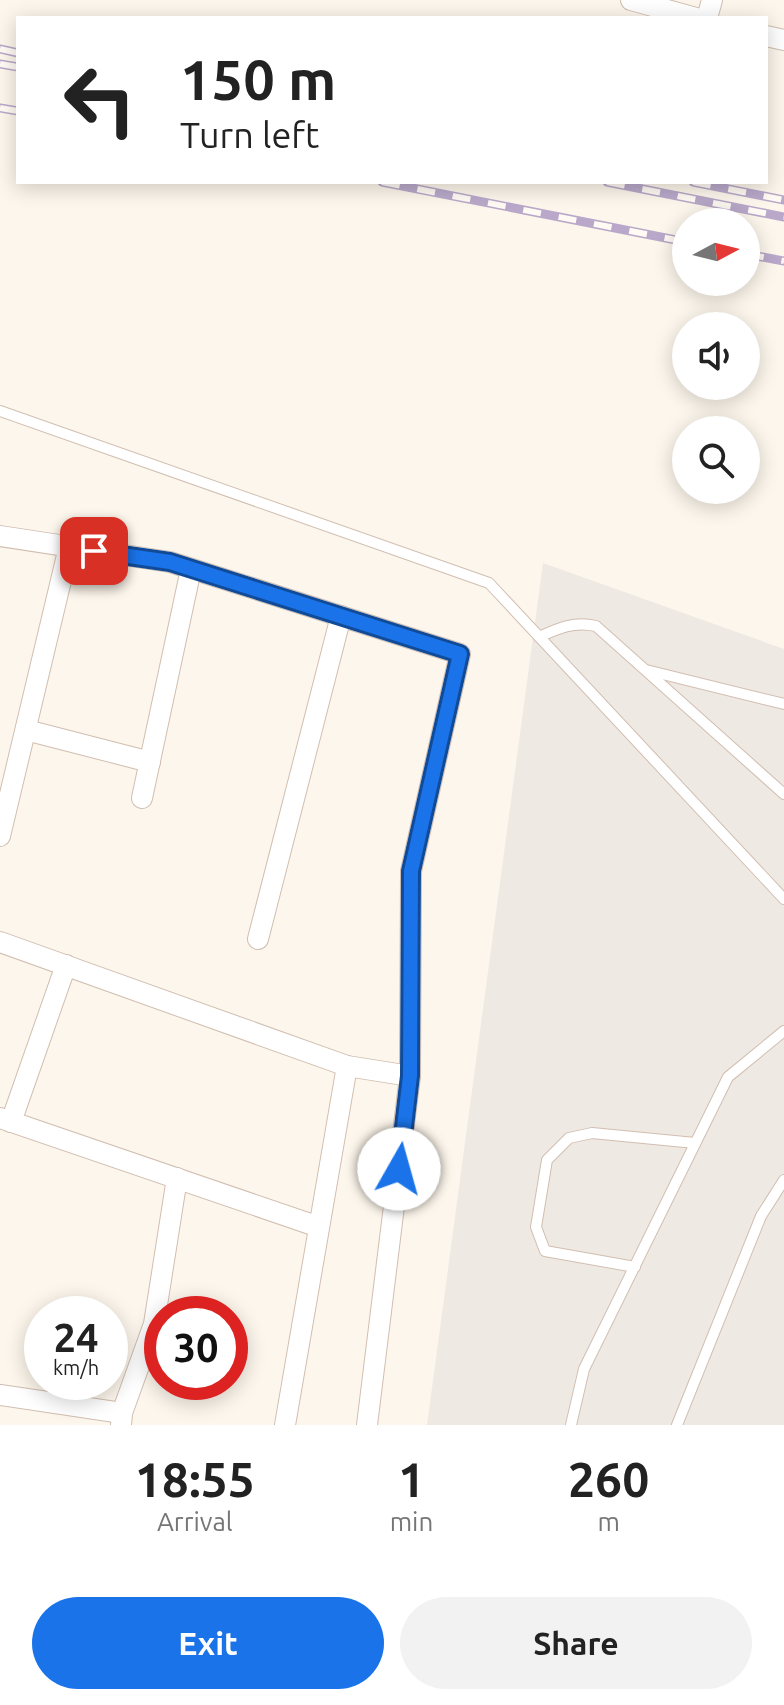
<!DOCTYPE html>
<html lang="en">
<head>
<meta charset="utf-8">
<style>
	body { margin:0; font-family:Ubuntu,sans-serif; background:#f2f2f2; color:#222; height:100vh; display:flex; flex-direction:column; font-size:30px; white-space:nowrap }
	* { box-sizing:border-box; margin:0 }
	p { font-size:26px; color:#767676 }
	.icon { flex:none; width:44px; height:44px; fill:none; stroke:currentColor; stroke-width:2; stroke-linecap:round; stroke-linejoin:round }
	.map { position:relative; height:1425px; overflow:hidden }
	.side { display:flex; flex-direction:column; background:#fff; flex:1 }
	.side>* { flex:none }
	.hud { position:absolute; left:16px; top:16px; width:752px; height:168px; border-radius:0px; box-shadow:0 4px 20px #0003; background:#fff; color:#222; overflow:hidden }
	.needle { width:52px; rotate:83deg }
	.buttons { position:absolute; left:672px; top:208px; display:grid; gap:16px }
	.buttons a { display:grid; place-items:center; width:88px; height:88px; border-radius:50%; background:#fff; box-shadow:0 4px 20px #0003; font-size:40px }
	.speed { position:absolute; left:24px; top:1296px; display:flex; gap:16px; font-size:40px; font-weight:700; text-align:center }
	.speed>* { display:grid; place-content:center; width:104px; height:104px; border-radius:50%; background:#fff; box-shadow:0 4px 20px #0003; line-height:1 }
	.speed small { font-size:20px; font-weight:400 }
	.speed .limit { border:12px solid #d22; background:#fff; color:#111 }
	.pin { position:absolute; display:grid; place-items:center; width:68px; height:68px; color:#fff; margin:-34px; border-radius:16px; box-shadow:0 4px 12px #0006 }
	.me { position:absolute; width:88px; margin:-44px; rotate:7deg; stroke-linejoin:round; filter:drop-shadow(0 0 6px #0008) }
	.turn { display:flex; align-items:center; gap:28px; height:168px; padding:0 32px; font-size:36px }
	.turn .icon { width:104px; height:104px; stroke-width:2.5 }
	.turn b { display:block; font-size:56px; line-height:68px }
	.eta { display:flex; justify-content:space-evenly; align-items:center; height:136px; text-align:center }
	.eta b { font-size:48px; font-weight:700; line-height:56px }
	.cta { display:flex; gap:16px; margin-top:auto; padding:16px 32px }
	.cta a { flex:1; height:92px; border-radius:48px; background:#1a73e8; color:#fff; font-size:32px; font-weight:700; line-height:92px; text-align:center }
	.cta a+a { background:#f2f2f2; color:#222 }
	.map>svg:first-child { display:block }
</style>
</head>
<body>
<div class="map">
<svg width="784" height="1425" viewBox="0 0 784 1425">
	<rect width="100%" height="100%" fill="#fdf6ec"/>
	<path fill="#efe9e4" d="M 543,563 L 784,649 L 784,1425 L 427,1425 Z"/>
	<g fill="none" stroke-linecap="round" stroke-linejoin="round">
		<g stroke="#d1beb0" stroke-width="12">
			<g id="service">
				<path d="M 0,411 L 489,583 L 784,899"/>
				<path d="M 539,637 C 559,628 574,621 596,626 L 784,794"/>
				<path d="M 646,670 L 784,704"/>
				<path d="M 635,1267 L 545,1251 L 536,1227 L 547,1160 L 569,1138 L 592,1133 L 695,1143"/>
				<path d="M 571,1425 L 584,1369 L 728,1077 L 784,1031"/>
				<path d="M 677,1425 L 761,1216 L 784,1180"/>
			</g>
		</g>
		<g stroke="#d1beb0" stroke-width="22">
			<g id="minor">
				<path d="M 631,0 L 696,18"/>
				<path d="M 707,18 L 712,0"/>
				<path d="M 766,36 L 784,40"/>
				<path d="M 0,536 L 170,562 L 460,654 L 411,871 L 410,1076 L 347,1066 L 0,942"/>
				<path d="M 26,730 L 150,762"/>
				<path d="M 142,798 L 191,569"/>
				<path d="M 0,836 L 69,547"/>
				<path d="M 258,939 L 341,616"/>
				<path d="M 0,1118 L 319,1227"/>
				<path d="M 11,1122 L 66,965"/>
				<path d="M 0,1395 L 122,1413 L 121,1425"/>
				<path d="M 122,1413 L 154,1324 L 177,1178"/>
				<path d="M 285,1425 L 347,1066"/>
				<path d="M 367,1425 L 410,1076"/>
			</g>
		</g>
		<use href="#service" stroke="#fff" stroke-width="10"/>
		<use href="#minor" stroke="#fff" stroke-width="20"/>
		<g stroke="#b9a8c9" stroke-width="9">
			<g id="rail">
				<path d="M 0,49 L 18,53"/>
				<path d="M 0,64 L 18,67"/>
				<path d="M 0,108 L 18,111"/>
				<path d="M 382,182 L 686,242"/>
				<path d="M 607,182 L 784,217"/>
				<path d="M 693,182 L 784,200"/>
				<path d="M 746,254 L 784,261"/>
			</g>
		</g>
		<use href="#rail" stroke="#fffaf3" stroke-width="6" stroke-dasharray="18" stroke-linecap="butt"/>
	</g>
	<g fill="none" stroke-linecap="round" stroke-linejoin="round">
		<g stroke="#114b97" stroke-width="20">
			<path id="route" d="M 94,551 L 170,562 L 460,654 L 411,871 L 410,1076 L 399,1169"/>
		</g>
		<use href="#route" stroke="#1a73e8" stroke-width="14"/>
	</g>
</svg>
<div class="buttons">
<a><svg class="needle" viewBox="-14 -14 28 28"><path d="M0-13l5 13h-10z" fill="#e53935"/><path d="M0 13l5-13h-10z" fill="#767676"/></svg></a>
<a><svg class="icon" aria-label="sound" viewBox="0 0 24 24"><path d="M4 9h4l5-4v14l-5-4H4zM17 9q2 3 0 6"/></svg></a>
<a><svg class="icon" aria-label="search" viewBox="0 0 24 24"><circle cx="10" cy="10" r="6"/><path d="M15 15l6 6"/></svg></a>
</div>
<div class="speed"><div>24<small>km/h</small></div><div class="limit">30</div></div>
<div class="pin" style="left:94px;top:551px;background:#d93025"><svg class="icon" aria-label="arrive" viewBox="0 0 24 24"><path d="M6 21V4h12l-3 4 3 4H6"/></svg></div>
<svg class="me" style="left:399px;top:1169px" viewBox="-20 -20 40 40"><circle r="19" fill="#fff"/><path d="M0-13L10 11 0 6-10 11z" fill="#1a73e8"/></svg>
<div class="hud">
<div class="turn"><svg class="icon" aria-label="left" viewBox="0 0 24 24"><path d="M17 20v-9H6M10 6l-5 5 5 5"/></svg><div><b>150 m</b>Turn left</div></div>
</div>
</div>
<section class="side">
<div class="eta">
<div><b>18:55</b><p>Arrival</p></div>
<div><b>1</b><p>min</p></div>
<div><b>260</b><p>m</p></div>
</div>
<div class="cta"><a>Exit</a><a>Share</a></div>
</section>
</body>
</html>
